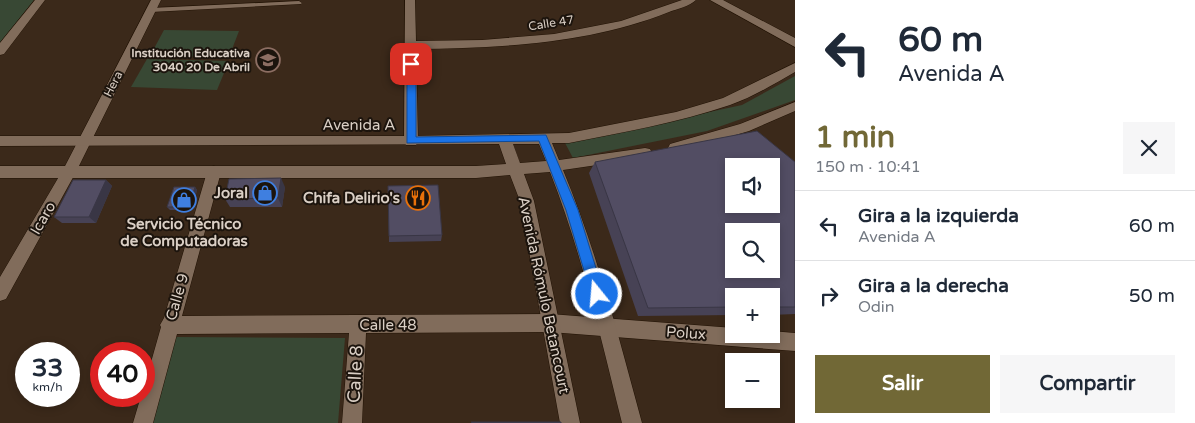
<!DOCTYPE html>
<html lang="es">
<head>
<meta charset="utf-8">
<style>
	body { margin:0; font-family:"Varela Round",sans-serif; background:#f6f6f7; color:#1f2937; height:100vh; display:flex; flex-direction:column; font-size:19px; white-space:nowrap }
	* { box-sizing:border-box; margin:0 }
	p { font-size:16px; color:#747a83 }
	.icon { flex:none; width:28px; height:28px; fill:none; stroke:currentColor; stroke-width:2; stroke-linecap:round; stroke-linejoin:round }
	.map { position:relative; flex:1; overflow:hidden }
	.panel { display:flex; flex-direction:column; background:#fff; width:400px }
	.panel>* { flex:none }
	.guide { background:#fff; color:#1f2937; overflow:hidden }
	.fabs { position:absolute; left:725px; top:158px; display:grid; gap:10px }
	.fabs a { display:grid; place-items:center; width:55px; height:55px; border-radius:0px; background:#fff; box-shadow:0 2px 8px #0003; font-size:25px }
	.speed { position:absolute; left:15px; top:342px; display:flex; gap:10px; font-size:25px; font-weight:700; text-align:center }
	.speed>* { display:grid; place-content:center; width:65px; height:65px; border-radius:50%; background:#fff; box-shadow:0 2px 8px #0003; line-height:1 }
	.speed small { font-size:12px; font-weight:400 }
	.speed .limit { border:8px solid #d22; background:#fff; color:#111 }
	.pin { position:absolute; display:grid; place-items:center; width:42px; height:42px; color:#fff; margin:-21px; border-radius:10px; box-shadow:0 2px 8px #0006 }
	.me { position:absolute; width:55px; margin:-28px; rotate:343deg; stroke-linejoin:round; filter:drop-shadow(0 0 4px #0008) }
	.turn { display:flex; align-items:center; gap:18px; height:105px; padding:0 20px; font-size:22px }
	.turn .icon { width:65px; height:65px; stroke-width:2.5 }
	.turn b { display:block; font-size:35px; line-height:42px }
	.round { display:grid; place-items:center; flex:none; width:52px; height:52px; border-radius:0px; background:#f6f6f7 }
	.summary { display:flex; align-items:center; justify-content:space-between; height:85px; padding:0 20px }
	h1 { font-size:30px; font-weight:800; line-height:38px; color:#716836 }
	.cta { display:flex; gap:10px; margin-top:auto; padding:10px 20px }
	.cta a { flex:1; height:58px; border-radius:0px; background:#716836; color:#fff; font-size:20px; font-weight:800; line-height:58px; text-align:center }
	.cta a+a { background:#f6f6f7; color:#1f2937 }
	ul { padding:0; list-style:none }
	li { display:flex; align-items:center; gap:15px; height:70px; padding:0 20px; border-top:1px solid #e0e1e3 }
	li div { flex:1 }
	li b { display:block; font-size:19px }
	li em { font-style:normal }
	main { display:flex; flex:1; min-height:0 }
	.map>svg:first-child { display:block }
</style>
</head>
<body>
<main>
<div class="map">
<svg width="795" height="423" viewBox="0 0 795 423">
	<rect width="100%" height="100%" fill="#3b291a"/>
	<g fill="#384834">
		<path d="M 0,0 L 34,0 L 0,43 Z"/>
		<path d="M 164,30 L 239,31 L 229,57 L 150,56 Z"/>
		<path d="M 147,59 L 229,61 L 217,90 L 131,87 Z"/>
		<path d="M 795,76 L 795,100 L 707,131 L 573,158 L 565,143 L 742,105 Z"/>
		<path d="M 174,337 L 345,338 L 338,423 L 152,423 Z"/>
	</g>
	<g fill="none" stroke-linecap="round" stroke-linejoin="round">
		<g stroke="#211204" stroke-width="1">
			<path id="lane" d="M 299,1 L 302,3 L 301,4 L 151,12 L 148,10 L 151,8 Z"/>
		</g>
		<g stroke="#211204" stroke-width="1">
			<g id="street">
				<path d="M 35,0 L 45,0 L 4,54 L 0,55 L 0,43 Z"/>
				<path d="M 151,0 L 161,0 L 76,172 L 6,299 L 0,301 L 0,277 L 64,168 Z"/>
				<path d="M 405,0 L 415,0 L 416,41 L 482,40 L 554,34 L 621,21 L 682,0 L 696,0 C 690,6 677,9 669,12 C 589,44 500,48 416,49 L 418,141 L 416,145 L 406,145 L 404,141 Z"/>
				<path d="M 710,0 L 723,0 L 795,38 L 795,47 Z"/>
				<path d="M 214,166 L 219,168 L 221,172 L 182,316 L 550,314 L 734,328 L 734,334 L 771,334 L 771,331 L 795,333 L 795,351 L 550,332 L 366,333 L 362,423 L 342,423 L 349,333 L 177,334 L 153,423 L 133,423 L 141,396 L 144,396 L 144,387 L 161,327 L 160,325 L 164,318 L 207,172 L 209,168 Z"/>
			</g>
		</g>
		<g stroke="#211204" stroke-width="1">
			<g id="secondary">
				<path d="M 795,63 L 795,72 C 774,84 753,97 730,105 C 677,123 623,132 569,143 L 552,143 L 559,160 L 645,148 L 650,149 L 652,153 L 650,157 L 645,158 L 563,170 C 597,252 619,338 642,423 L 622,423 C 601,339 582,253 550,172 L 524,174 L 534,201 L 580,423 L 560,423 L 520,201 L 510,175 L 476,178 L 0,178 L 0,166 L 476,166 L 506,164 L 499,144 L 0,146 L 0,136 L 411,136 L 569,133 L 676,112 L 723,98 ZM 513,144 L 539,144 L 546,161 L 520,163 Z"/>
				<path d="M 795,102 L 795,111 L 749,131 L 675,153 L 670,152 L 668,148 L 670,144 L 740,124 Z"/>
			</g>
		</g>
		<use href="#lane" fill="#816c5b" fill-rule="evenodd"/>
		<use href="#street" fill="#816c5b" fill-rule="evenodd"/>
		<use href="#secondary" fill="#816c5b" fill-rule="evenodd"/>
	</g>
	<g fill="#474255">
		<path d="M 595,162 L 795,162 L 795,314 L 771,315 L 771,296 L 734,296 L 734,315 L 638,316 L 589,173 Z"/>
		<path d="M 106,180 L 112,186 L 96,223 L 62,223 L 54,217 Z"/>
		<path d="M 388,186 L 442,235 L 441,241 L 389,242 Z"/>
		<path d="M 195,187 L 197,190 L 192,210 L 170,210 L 167,207 Z"/>
		<path d="M 285,187 L 282,207 L 230,207 L 225,199 Z"/>
	</g>
	<g fill="#393645">
		<path d="M 281,178 L 285,187 L 282,207 L 278,198 Z"/>
		<path d="M 106,180 L 112,186 L 96,223 L 89,217 Z"/>
		<path d="M 195,187 L 197,190 L 192,210 L 189,207 Z"/>
	</g>
	<g fill="#524d63" stroke="#393645" fill-rule="evenodd">
		<path d="M 757,131 L 795,162 L 795,307 L 771,307 L 771,296 L 734,296 L 734,307 L 648,308 L 595,162 ZM 734,166 L 771,166 L 771,204 L 734,204 ZM 734,231 L 771,231 L 771,269 L 734,269 Z"/>
		<path d="M 281,178 L 278,198 L 225,199 L 229,179 Z"/>
		<path d="M 73,180 L 106,180 L 89,217 L 54,217 Z"/>
		<path d="M 438,185 L 442,235 L 389,236 L 388,186 Z"/>
		<path d="M 174,187 L 195,187 L 189,207 L 167,207 Z"/>
		<path d="M 471,422 L 561,422 L 561,423 L 472,423 Z"/>
	</g>
	<path fill="#1a73e8" stroke="#114b97" d="M 411,61 L 416,64 L 416,137 L 546,135 L 578,210 L 604,294 L 602,298 L 597,300 L 593,298 L 591,294 L 566,210 L 539,141 L 407,143 L 407,64 Z"/>
	<defs>
		<g id="school-ring" transform="scale(1.25)"><circle r="9.5" fill="#1c140d" stroke="#8d6e63" stroke-width="1.5"/><path d="M0-5L7-2L0 1L-7-2ZM-4 1L0 2.5L4 1V4Q0 6-4 4Z" fill="#8d6e63"/></g>
		<g id="shop-ring" transform="scale(1.25)"><circle r="9.5" fill="#1c140d" stroke="#3f7fe0" stroke-width="1.5"/><path d="M-5-2.5h2.3a2.7 3.5 0 0 1 5.4 0H5L5.5 6h-11ZM-1.5-2.5h3a1.5 2.3 0 0 0-3 0Z" fill="#3f7fe0"/></g>
		<g id="restaurant-ring" transform="scale(1.25)"><circle r="9.5" fill="#1c140d" stroke="#e8710a" stroke-width="1.5"/><path d="M-5-6h1v4h1v-4h1v4h1v-4h1v5L-1.5 .5V6h-2V.5L-5-1ZM5-6V6H3V1.5H1.5Q1.5-4 5-6Z" fill="#e8710a"/></g>
	</defs>
	<g fill-rule="evenodd">
		<use href="#school-ring" x="268" y="60"/>
		<use href="#shop-ring" x="265" y="193"/>
		<use href="#restaurant-ring" x="418" y="198"/>
		<use href="#shop-ring" x="184" y="200"/>
	</g>
	<g text-anchor="middle" stroke-width="4" stroke-linejoin="round" paint-order="stroke">
		<g font-size="12" fill="#dacfc5" stroke="#1c140d">
			<text transform="translate(551 23) rotate(-9)" y="4">Calle 47</text>
			<text transform="translate(113 84) rotate(-63)" y="4">Hera</text>
		</g>
		<g font-size="12" font-weight="bold" fill="#dacfc5" stroke="#1c140d" text-anchor="end">
			<text x="250" y="57">Institución Educativa<tspan x="250" dy="14">3040 20 De Abril</tspan></text>
		</g>
		<g font-size="15" fill="#dacfc5" stroke="#1c140d">
			<text x="359" y="130">Avenida A</text>
			<text transform="translate(43 218) rotate(-60)" y="5">Icaro</text>
			<text transform="translate(544 295) rotate(78)" y="5">Avenida Rómulo Betancourt</text>
			<text transform="translate(177 297) rotate(-74)" y="5">Calle 9</text>
			<text x="388" y="330">Calle 48</text>
			<text transform="translate(686 333) rotate(4)" y="5">Polux</text>
		</g>
		<g font-size="15" font-weight="bold" fill="#dacfc5" stroke="#1c140d" text-anchor="end">
			<text x="248" y="198">Joral</text>
			<text x="400" y="203">Chifa Delirio's</text>
			<text x="184" y="229" text-anchor="middle">Servicio Técnico<tspan x="184" dy="17">de Computadoras</tspan></text>
		</g>
		<g font-size="18" fill="#dacfc5" stroke="#1c140d">
			<text transform="translate(355 374) rotate(-87)" y="6">Calle 8</text>
		</g>
	</g>
</svg>
<div class="fabs">
<a><svg class="icon" aria-label="sound" viewBox="0 0 24 24"><path d="M4 9h4l5-4v14l-5-4H4zM17 9q2 3 0 6"/></svg></a>
<a><svg class="icon" aria-label="search" viewBox="0 0 24 24"><circle cx="10" cy="10" r="6"/><path d="M15 15l6 6"/></svg></a>
<a>+</a>
<a>−</a>
</div>
<div class="speed"><div>33<small>km/h</small></div><div class="limit">40</div></div>
<div class="pin" style="left:411px;top:64px;background:#d93025"><svg class="icon" aria-label="arrive" viewBox="0 0 24 24"><path d="M6 21V4h12l-3 4 3 4H6"/></svg></div>
<svg class="me" style="left:597px;top:294px" viewBox="-20 -20 40 40"><circle r="17" fill="#1a73e8" stroke="#fff" stroke-width="3"/><path d="M0-11L8 9 0 5-8 9z" fill="#fff"/></svg>
</div>
<section class="panel">
<div class="guide">
<div class="turn"><svg class="icon" aria-label="left" viewBox="0 0 24 24"><path d="M17 20v-9H6M10 6l-5 5 5 5"/></svg><div><b>60 m</b>Avenida A</div></div>
</div>
<div class="summary"><div><h1>1 min</h1><p>150 m · 10:41</p></div><a class="round"><svg class="icon" aria-label="close" viewBox="0 0 24 24"><path d="M6 6l12 12M18 6L6 18"/></svg></a></div>
<ul>
<li><svg class="icon" aria-label="left" viewBox="0 0 24 24"><path d="M17 20v-9H6M10 6l-5 5 5 5"/></svg><div><b>Gira a la izquierda</b><p>Avenida A</p></div><em>60 m</em></li>
<li><svg class="icon" aria-label="right" viewBox="0 0 24 24"><path d="M7 20v-9h11M14 6l5 5-5 5"/></svg><div><b>Gira a la derecha</b><p>Odin</p></div><em>50 m</em></li>
</ul>
<div class="cta"><a>Salir</a><a>Compartir</a></div>
</section>
</main>
</body>
</html>
